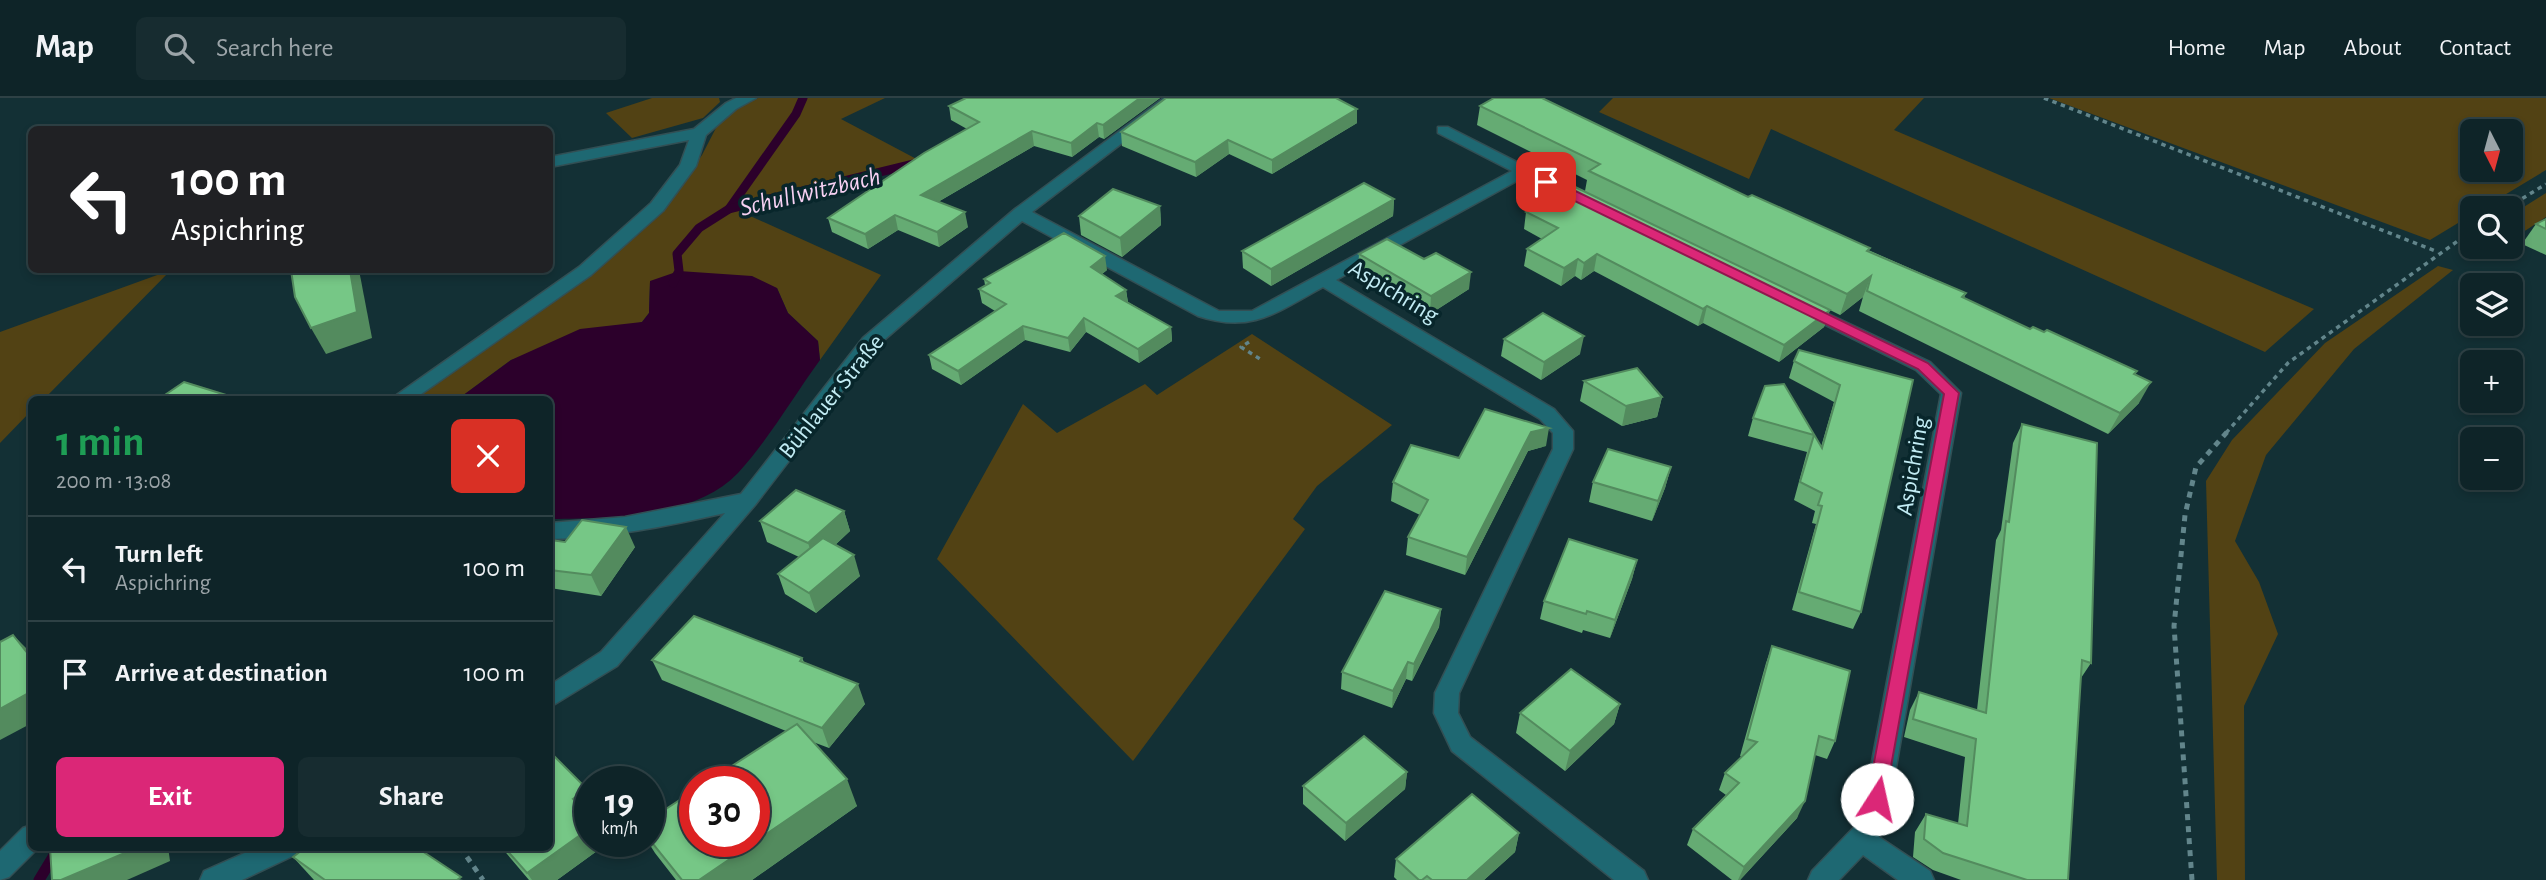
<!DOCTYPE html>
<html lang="en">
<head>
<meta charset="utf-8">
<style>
	body { margin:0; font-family:"Alegreya Sans",sans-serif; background:#172c30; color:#f1f3f6; height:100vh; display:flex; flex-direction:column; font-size:26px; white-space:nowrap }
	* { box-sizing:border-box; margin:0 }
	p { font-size:23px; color:#9ba4a8 }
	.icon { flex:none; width:38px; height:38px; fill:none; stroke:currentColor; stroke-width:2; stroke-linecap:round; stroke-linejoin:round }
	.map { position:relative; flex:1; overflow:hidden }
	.details { position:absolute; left:28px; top:298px; width:525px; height:455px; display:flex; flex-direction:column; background:#0e2428; border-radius:10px; box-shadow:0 4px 10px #0003,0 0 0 2px #2e4145 }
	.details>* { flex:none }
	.hud { position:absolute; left:28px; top:28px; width:525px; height:147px; border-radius:10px; box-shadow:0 4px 10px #0003,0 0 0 2px #2e4145; background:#202124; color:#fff; overflow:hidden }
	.needle { width:46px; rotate:174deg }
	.buttons { position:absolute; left:2460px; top:21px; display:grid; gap:14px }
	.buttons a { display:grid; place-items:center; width:63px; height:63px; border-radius:10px; background:#0e2428; box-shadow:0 4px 10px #0003,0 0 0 2px #2e4145; font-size:35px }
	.speed { position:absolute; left:574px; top:668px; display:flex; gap:14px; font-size:35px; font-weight:700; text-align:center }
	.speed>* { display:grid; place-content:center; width:91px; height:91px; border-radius:50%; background:#0e2428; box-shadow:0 4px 10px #0003,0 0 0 2px #2e4145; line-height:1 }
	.speed small { font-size:18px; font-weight:400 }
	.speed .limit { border:10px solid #d22; background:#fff; color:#111 }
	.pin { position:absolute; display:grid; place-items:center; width:60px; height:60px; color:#fff; margin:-30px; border-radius:14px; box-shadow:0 4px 10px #0006 }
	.me { position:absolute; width:77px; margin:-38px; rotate:10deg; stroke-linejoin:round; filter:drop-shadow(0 0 5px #0008) }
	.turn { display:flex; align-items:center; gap:24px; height:147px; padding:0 28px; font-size:32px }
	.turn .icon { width:91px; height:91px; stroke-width:2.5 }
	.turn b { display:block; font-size:49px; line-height:60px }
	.round { display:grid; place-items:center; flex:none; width:74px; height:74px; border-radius:10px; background:#172c30 }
	.head { display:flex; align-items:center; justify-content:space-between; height:119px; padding:0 28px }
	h1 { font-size:42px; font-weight:600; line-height:52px; color:#1e9e55 }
	.action { display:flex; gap:14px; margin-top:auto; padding:14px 28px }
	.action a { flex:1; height:80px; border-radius:10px; background:#db2777; color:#fff; font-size:28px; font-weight:600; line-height:80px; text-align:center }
	.action a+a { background:#172c30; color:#f1f3f6 }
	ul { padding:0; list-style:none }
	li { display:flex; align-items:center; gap:21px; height:105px; padding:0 28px; border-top:2px solid #2e4145 }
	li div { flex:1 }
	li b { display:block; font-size:26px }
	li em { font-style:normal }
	header { display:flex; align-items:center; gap:42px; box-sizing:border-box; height:98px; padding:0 35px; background:#0e2428; border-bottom:2px solid #2e4145 }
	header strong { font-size:33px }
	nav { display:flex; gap:38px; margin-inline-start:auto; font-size:24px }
	.search { width:490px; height:63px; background:#172c30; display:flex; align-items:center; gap:18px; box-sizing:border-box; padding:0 24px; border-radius:10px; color:#9ba4a8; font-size:26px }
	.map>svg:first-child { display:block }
</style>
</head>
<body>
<header>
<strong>Map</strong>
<div class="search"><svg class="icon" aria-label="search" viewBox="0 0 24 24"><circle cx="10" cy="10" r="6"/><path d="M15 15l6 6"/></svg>Search here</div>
<nav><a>Home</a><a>Map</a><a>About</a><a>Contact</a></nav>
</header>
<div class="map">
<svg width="2546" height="782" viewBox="0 0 2546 782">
	<rect width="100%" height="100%" fill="#133035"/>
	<g fill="#524214" fill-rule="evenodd">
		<path d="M 652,0 L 719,0 L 720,4 L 703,20 L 632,40 L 606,15 Z"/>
		<path d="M 758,0 L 885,0 L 841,21 L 924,65 L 739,113 L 881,177 L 820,262 L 818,243 L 788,215 L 777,190 L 650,184 L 649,215 L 642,224 L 511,262 L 458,301 L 413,301 L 598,170 L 640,135 L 670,103 L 702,57 L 717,28 L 732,13 Z"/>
		<path d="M 1613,0 L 1924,0 L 1894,32 L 2314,211 L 2265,254 L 1771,31 L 1749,81 L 1599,14 Z"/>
		<path d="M 2049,0 L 2546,0 L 2546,72 L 2483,110 L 2473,110 L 2473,116 L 2430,142 ZM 2473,33 L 2511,33 L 2511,72 L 2473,72 Z"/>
		<path d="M 2546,95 L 2546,119 L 2511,142 L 2511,117 Z"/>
		<path d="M 2438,168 L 2453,172 L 2354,251 L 2266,357 L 2235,443 L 2259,484 L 2278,536 L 2244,608 L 2245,782 L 2217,782 L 2206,383 L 2232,342 L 2325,245 Z"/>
		<path d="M 171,172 L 44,301 L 32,301 L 31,313 L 0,345 L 0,234 Z"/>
		<path d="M 1252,236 L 1392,327 L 1317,388 L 1293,421 L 1305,431 L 1133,663 L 937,461 L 1023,306 L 1057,335 L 1145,286 L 1157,297 Z"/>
	</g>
	<path fill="#2c002b" d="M 679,173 L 752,178 L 777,190 L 788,215 L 818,243 L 820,262 C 793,299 769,341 738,375 C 694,421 608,420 550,421 L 550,301 L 458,301 L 511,262 L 580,231 L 642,224 L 649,215 L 650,183 Z"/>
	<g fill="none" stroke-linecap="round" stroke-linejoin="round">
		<g stroke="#2c002b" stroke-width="9">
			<path d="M 729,111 L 796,16 L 803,0"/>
			<path d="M 673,185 L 679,173 L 677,156 L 699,130 L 729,111 L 913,66"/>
		</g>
		<path stroke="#2c002b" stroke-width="11" d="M 39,782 L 59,749"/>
		<g stroke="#324f54" stroke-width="3">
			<g id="minor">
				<path d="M 736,0 L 756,0 L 736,11 L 706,37 L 696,68 L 663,113 L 591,177 L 414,301 L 391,301 L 579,169 L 651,105 L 680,67 L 689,42 L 550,69 L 550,59 L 694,31 L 726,5 Z"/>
				<path d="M 1164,0 L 1181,0 L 1032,114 L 1219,213 L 1252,213 L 1512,73 L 1438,35 L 1438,29 L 1448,29 L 1597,105 L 1595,109 L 1583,109 L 1524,79 L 1336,182 L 1554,311 L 1573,333 L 1573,351 L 1459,595 L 1458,615 L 1470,639 L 1644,773 L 1648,782 L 1614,782 L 1452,653 L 1434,615 L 1435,595 L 1553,351 L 1553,335 L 1540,321 L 1323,189 C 1277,214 1252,236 1198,218 L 1022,123 L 877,248 L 755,407 L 617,568 L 550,609 L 550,587 L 601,554 L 725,415 C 667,428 609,440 550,441 L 550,425 L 625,419 L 741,396 L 863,240 L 1015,111 Z"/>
				<path d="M 1803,204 L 1930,264 L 1961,295 L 1886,727 L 1879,739 L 1930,773 L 1934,782 L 1898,782 L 1863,757 L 1839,782 L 1808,782 L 1812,773 L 1861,722 L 1941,296 L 1916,272 L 1797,213 L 1794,209 L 1797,205 Z"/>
				<path d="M 32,727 L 32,749 L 39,749 L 9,779 L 0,782 L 0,753 L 23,730 Z"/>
				<path d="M 258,749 L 299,749 L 295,757 L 242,782 L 200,782 L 204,773 Z"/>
			</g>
		</g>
		<g stroke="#62858b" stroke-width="3.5" stroke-dasharray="4.5 4.5" stroke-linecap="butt">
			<path d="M 2044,0 L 2438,154"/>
			<path d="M 2507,110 L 2546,86"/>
			<path d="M 1249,244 L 1241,249 L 1260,261"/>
			<path d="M 2226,335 L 2288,265 L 2473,132"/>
		</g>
		<g stroke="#62858b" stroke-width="5" stroke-dasharray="6 6" stroke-linecap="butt">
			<path d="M 460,749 L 483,782"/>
			<path d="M 2192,782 L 2174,528 L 2185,417 L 2196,369 L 2228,333"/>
		</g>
		<use href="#minor" fill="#1e6872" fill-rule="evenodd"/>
	</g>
	<g fill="#65ab73">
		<path d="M 966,0 L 1160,0 L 1104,41 L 1099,39 L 1072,59 L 1034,48 L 938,104 L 968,129 L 939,149 L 898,132 L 868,151 L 832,134 L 828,120 L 967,31 L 951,22 L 949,8 Z"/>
		<path d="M 1480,8 L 1748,99 L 1966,195 L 1964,200 L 2030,231 L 2137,273 L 2135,277 L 2139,305 L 2108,336 L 1859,213 L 1863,199 L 1840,217 L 1830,212 L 1824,229 L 1779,264 L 1703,225 L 1698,228 L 1594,173 L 1581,182 L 1575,178 L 1561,188 L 1524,168 L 1527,151 L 1542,141 L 1524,131 L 1526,114 L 1585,93 L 1587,82 L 1477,27 Z"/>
		<path d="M 1357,25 L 1272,76 L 1229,56 L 1196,79 L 1122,48 L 1121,34 Z"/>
		<path d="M 1394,101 L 1393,118 L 1271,188 L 1243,170 L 1242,153 Z"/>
		<path d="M 1160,108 L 1161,127 L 1122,159 L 1081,137 L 1079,118 Z"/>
		<path d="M 2546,121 L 2546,157 L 2522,146 L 2536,126 Z"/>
		<path d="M 1359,156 L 1469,191 L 1430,216 L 1358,173 Z"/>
		<path d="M 1107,172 L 1102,176 L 1126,192 L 1128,204 L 1171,229 L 1172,243 L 1139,265 L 1086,234 L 1070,254 L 1025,242 L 961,287 L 932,271 L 929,257 L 995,213 L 982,205 L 979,191 L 985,187 L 984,181 Z"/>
		<path d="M 1504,241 L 1580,256 L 1541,282 L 1501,258 Z"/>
		<path d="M 1794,263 L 1913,282 L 1861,514 L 1853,531 L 1792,512 L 1816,426 L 1812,425 L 1815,413 L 1794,402 L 1807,354 L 1748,338 L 1753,320 L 1784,286 L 1821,349 L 1834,304 L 1789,280 Z"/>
		<path d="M 1584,283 L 1662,299 L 1657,319 L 1622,328 L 1580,303 Z"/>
		<path d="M 2022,326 L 2091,565 L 2081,580 L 2068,782 L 1961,782 L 1933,772 L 1913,759 L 1915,734 L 1926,716 L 1958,726 L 1965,659 L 1904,639 L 1910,612 L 1919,594 L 1977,612 L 1996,442 L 2001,432 L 2013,345 Z"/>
		<path d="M 1546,348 L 1528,353 L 1465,477 L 1406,457 L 1408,439 L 1420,417 L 1391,403 L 1393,384 L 1459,360 Z"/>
		<path d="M 1671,369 L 1665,390 L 1652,423 L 1589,404 L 1593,384 Z"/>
		<path d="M 844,413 L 850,433 L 835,447 L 860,478 L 816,515 L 785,496 L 778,476 L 799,459 L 767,444 L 760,423 Z"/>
		<path d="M 550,442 L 565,444 L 635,449 L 601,498 L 550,490 Z"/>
		<path d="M 1637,462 L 1632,481 L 1610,540 L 1583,532 L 1582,535 L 1540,521 L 1544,503 Z"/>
		<path d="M 1441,511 L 1439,529 L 1412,583 L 1406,581 L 1392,610 L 1341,591 L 1342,574 Z"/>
		<path d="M 1772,548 L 1835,643 L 1827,661 L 1815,657 L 1797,720 L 1740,782 L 1732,782 L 1687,747 L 1693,731 L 1726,697 L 1719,692 L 1725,675 L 1742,659 L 1740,658 L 1766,565 Z"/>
		<path d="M 802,560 L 804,564 L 865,606 L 829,650 L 813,644 L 857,708 L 752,782 L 676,782 L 655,755 L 648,744 L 649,744 L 649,722 L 786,633 L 662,582 L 652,562 Z"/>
		<path d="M 1620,606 L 1614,626 L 1565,673 L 1516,635 L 1520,615 Z"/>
		<path d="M 1407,674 L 1405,691 L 1345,743 L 1303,706 L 1303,688 Z"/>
		<path d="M 590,696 L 590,717 L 589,718 L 590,744 L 607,744 L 608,745 L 557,782 L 529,782 L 501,749 L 550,749 Z"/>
		<path d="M 1519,735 L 1515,754 L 1484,782 L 1397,782 L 1394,779 L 1396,761 Z"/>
		<path d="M 293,759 L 463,782 L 314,782 Z"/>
	</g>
	<g fill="#538b5e">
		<path d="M 1140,0 L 1160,0 L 1104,41 L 1103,27 Z"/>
		<path d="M 1357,11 L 1357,25 L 1272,76 L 1272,62 Z"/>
		<path d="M 1097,25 L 1099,39 L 1072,59 L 1071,45 Z"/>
		<path d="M 1032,33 L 1034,48 L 924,112 L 921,97 Z"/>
		<path d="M 1228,42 L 1229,56 L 1196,79 L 1195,64 Z"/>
		<path d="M 1394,101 L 1393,118 L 1271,188 L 1271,171 Z"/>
		<path d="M 1160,108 L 1161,127 L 1122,159 L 1120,140 Z"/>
		<path d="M 965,114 L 968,129 L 939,149 L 937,134 Z"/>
		<path d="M 895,117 L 898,132 L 868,151 L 865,136 Z"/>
		<path d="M 1597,156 L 1594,173 L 1581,182 L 1584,165 Z"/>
		<path d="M 1105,158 L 1107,172 L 1093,183 L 1091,169 Z"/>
		<path d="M 1578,161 L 1575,178 L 1561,188 L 1564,170 Z"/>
		<path d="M 350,172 L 359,172 L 372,240 L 326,256 L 311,230 Z"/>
		<path d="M 1471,174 L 1469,191 L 1430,216 L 1431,198 Z"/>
		<path d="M 1871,178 L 1863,199 L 1840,217 L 1847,196 Z"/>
		<path d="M 1126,192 L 1128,206 L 1116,198 Z"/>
		<path d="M 1707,208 L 1703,225 L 1698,228 L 1703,211 Z"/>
		<path d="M 1830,212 L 1824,229 L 1779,264 L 1784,247 Z"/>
		<path d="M 1084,220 L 1086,234 L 1070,254 L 1068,240 Z"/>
		<path d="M 1023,228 L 1025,242 L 961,287 L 958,273 Z"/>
		<path d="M 1171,229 L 1172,243 L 1139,265 L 1138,251 Z"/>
		<path d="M 1584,238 L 1580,256 L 1541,282 L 1544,264 Z"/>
		<path d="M 2151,284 L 2139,305 L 2108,336 L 2120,315 Z"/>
		<path d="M 1662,299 L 1657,319 L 1622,328 L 1626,308 Z"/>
		<path d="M 1549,330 L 1546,348 L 1528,353 L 1465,477 L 1467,459 L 1531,334 Z"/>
		<path d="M 1671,369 L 1665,390 L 1652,423 L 1658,403 Z"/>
		<path d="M 844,413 L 850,433 L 815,466 L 808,445 Z"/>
		<path d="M 626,429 L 635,449 L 601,498 L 591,477 Z"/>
		<path d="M 854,457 L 860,478 L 816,515 L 809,495 Z"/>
		<path d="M 1637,462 L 1632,481 L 1610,540 L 1615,522 Z"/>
		<path d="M 1441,511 L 1439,529 L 1412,583 L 1414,566 Z"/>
		<path d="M 13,537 L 32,556 L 32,561 Z"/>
		<path d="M 1408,564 L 1406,581 L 1392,610 L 1393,593 Z"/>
		<path d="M 858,586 L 865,606 L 829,650 L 822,630 Z"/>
		<path d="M 32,593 L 32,625 L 0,642 L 0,611 Z"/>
		<path d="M 1620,606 L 1614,626 L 1565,673 L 1570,653 Z"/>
		<path d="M 1407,674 L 1405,691 L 1345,743 L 1346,725 Z"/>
		<path d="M 847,681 L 857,708 L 752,782 L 699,782 Z"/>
		<path d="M 587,691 L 590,696 L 590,717 L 585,721 L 573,701 Z"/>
		<path d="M 1805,703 L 1797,720 L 1740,782 L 1738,782 L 1744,769 Z"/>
		<path d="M 590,730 L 590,744 L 607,744 L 608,745 L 557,782 L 532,782 L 527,775 Z"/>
		<path d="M 1519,735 L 1515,754 L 1484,782 L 1467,782 Z"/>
		<path d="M 139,749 L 168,749 L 170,763 L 127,782 L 61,782 Z"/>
	</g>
	<g fill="#76c786" stroke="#538b5e" stroke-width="2">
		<path d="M 966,0 L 1140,0 L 1103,27 L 1097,25 L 1071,45 L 1032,33 L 921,97 L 965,114 L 937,134 L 895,117 L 865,136 L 828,120 L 924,55 L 979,24 L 949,8 Z"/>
		<path d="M 1166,0 L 1336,0 L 1357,11 L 1272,62 L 1228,42 L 1195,64 L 1121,34 Z"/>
		<path d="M 1494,0 L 1542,0 L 1748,99 L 1752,97 L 1870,150 L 1867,153 L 1966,195 L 1962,199 L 2030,231 L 2033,229 L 2044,234 L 2047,232 L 2137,273 L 2134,276 L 2151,284 L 2120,315 L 1867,193 L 1871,178 L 1847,196 L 1589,73 L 1600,66 L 1480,8 Z"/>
		<path d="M 1364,85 L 1394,101 L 1271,171 L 1242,153 Z"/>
		<path d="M 1571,87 L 1830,212 L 1784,247 L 1707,208 L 1703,211 L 1597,156 L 1584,165 L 1578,161 L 1564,170 L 1527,151 L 1558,130 L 1526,114 Z"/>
		<path d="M 1113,91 L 1160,108 L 1120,140 L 1079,118 Z"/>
		<path d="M 2546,121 L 2546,131 L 2536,126 Z"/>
		<path d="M 1064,135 L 1105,158 L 1091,169 L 1126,192 L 1116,198 L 1171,229 L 1138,251 L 1084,220 L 1068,240 L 1023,228 L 958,273 L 929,257 L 1006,206 L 979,191 L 990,185 L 984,181 Z"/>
		<path d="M 1387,141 L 1424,161 L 1436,155 L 1471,174 L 1431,198 L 1359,156 Z"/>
		<path d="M 291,172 L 350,172 L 357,214 L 311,230 L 295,199 Z"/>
		<path d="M 1543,215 L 1584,238 L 1544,264 L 1504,241 Z"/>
		<path d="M 1799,252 L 1913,282 L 1861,514 L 1799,494 L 1822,408 L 1818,407 L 1822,395 L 1800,384 L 1814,337 L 1753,320 L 1765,288 L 1784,286 L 1822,350 L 1840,287 L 1794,263 Z"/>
		<path d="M 1637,270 L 1662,299 L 1626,308 L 1584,283 Z"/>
		<path d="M 184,284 L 239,301 L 159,301 Z"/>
		<path d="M 1485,311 L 1549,330 L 1531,334 L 1467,459 L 1408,439 L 1428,402 L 1393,384 L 1411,347 L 1459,360 Z"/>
		<path d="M 2022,326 L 2097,345 L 2091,565 L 2082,562 L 2068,782 L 2027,782 L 1943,755 L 1924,741 L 1926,716 L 1967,728 L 1976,641 L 1913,621 L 1919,594 L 1986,615 L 2006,423 L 2009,424 Z"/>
		<path d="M 1608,351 L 1671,369 L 1658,403 L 1593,384 Z"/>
		<path d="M 796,392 L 844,413 L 808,445 L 760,423 Z"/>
		<path d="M 582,422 L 626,429 L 591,477 L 550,472 L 550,442 L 565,444 Z"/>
		<path d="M 823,440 L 854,457 L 809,495 L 778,476 Z"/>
		<path d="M 1569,441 L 1637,462 L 1615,522 L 1587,513 L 1586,516 L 1544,503 Z"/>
		<path d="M 1385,493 L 1441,511 L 1414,566 L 1408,564 L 1393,593 L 1342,574 Z"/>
		<path d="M 694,518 L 802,560 L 800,563 L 858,586 L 822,630 L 652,562 Z"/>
		<path d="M 13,537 L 32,561 L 32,593 L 0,611 L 0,544 Z"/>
		<path d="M 1772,548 L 1850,573 L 1835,643 L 1819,638 L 1805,703 L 1744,769 L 1693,731 L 1739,685 L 1725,675 L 1757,644 L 1747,641 Z"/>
		<path d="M 1571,571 L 1620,606 L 1570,653 L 1520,615 Z"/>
		<path d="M 797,626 L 847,681 L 699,782 L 682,782 L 649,741 L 649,722 L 695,692 L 695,744 L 754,744 L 754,684 L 707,684 Z"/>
		<path d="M 1364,638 L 1407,674 L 1346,725 L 1303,688 Z"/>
		<path d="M 554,658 L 587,691 L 573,701 L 590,719 L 590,730 L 527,775 L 504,749 L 550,749 L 550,661 Z"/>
		<path d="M 1472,696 L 1519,735 L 1467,782 L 1432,782 L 1427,778 L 1422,782 L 1419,782 L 1396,761 Z"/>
		<path d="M 50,749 L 139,749 L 61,782 L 52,782 Z"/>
		<path d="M 306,749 L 416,749 L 461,779 L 457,782 L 325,782 L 293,759 Z"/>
	</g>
	<path fill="#db2777" stroke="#8e194d" stroke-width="2" d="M 1542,81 L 1551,81 L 1928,265 L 1959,295 L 1884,707 L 1870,707 L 1867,701 L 1944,296 L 1918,271 L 1542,87 Z"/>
	<g text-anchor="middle" stroke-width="7" stroke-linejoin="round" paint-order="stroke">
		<g font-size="24" fill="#c2ecf4" stroke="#08262b">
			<text transform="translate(1394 193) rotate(31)" y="8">Aspichring</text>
			<text transform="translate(831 298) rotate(-51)" y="8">Bühlauer Straße</text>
			<text transform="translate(1912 368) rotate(-80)" y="8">Aspichring</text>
		</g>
		<g font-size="26" font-style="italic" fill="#f7d1f3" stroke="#08262b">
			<text transform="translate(810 93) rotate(-13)" y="9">Schullwitzbach</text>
		</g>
	</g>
</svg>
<div class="buttons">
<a><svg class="needle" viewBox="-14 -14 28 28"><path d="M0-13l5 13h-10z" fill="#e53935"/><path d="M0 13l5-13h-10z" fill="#9ba4a8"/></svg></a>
<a><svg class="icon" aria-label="search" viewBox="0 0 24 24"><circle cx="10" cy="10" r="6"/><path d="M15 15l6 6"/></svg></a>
<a><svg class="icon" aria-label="layers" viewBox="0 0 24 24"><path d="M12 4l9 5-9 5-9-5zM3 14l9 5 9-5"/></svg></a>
<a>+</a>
<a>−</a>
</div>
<div class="speed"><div>19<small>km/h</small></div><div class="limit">30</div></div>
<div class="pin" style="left:1546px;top:84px;background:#d93025"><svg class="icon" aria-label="arrive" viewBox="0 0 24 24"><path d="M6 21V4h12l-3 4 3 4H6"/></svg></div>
<svg class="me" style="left:1877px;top:701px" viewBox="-20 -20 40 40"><circle r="19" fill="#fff"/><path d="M0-13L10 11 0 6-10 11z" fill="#db2777"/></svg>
<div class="hud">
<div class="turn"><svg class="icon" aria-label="left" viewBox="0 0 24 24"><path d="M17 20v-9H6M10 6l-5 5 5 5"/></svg><div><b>100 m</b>Aspichring</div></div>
</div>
<section class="details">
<div class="head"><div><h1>1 min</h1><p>200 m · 13:08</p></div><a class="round" style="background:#d93025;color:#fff"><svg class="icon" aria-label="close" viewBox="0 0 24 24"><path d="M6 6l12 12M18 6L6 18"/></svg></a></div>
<ul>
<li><svg class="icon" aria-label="left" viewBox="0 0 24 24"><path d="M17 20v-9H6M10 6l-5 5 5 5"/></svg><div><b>Turn left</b><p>Aspichring</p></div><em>100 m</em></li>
<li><svg class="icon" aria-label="arrive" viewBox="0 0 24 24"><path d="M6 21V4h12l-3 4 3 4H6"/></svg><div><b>Arrive at destination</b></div><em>100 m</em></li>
</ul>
<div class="action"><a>Exit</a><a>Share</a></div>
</section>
</div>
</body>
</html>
